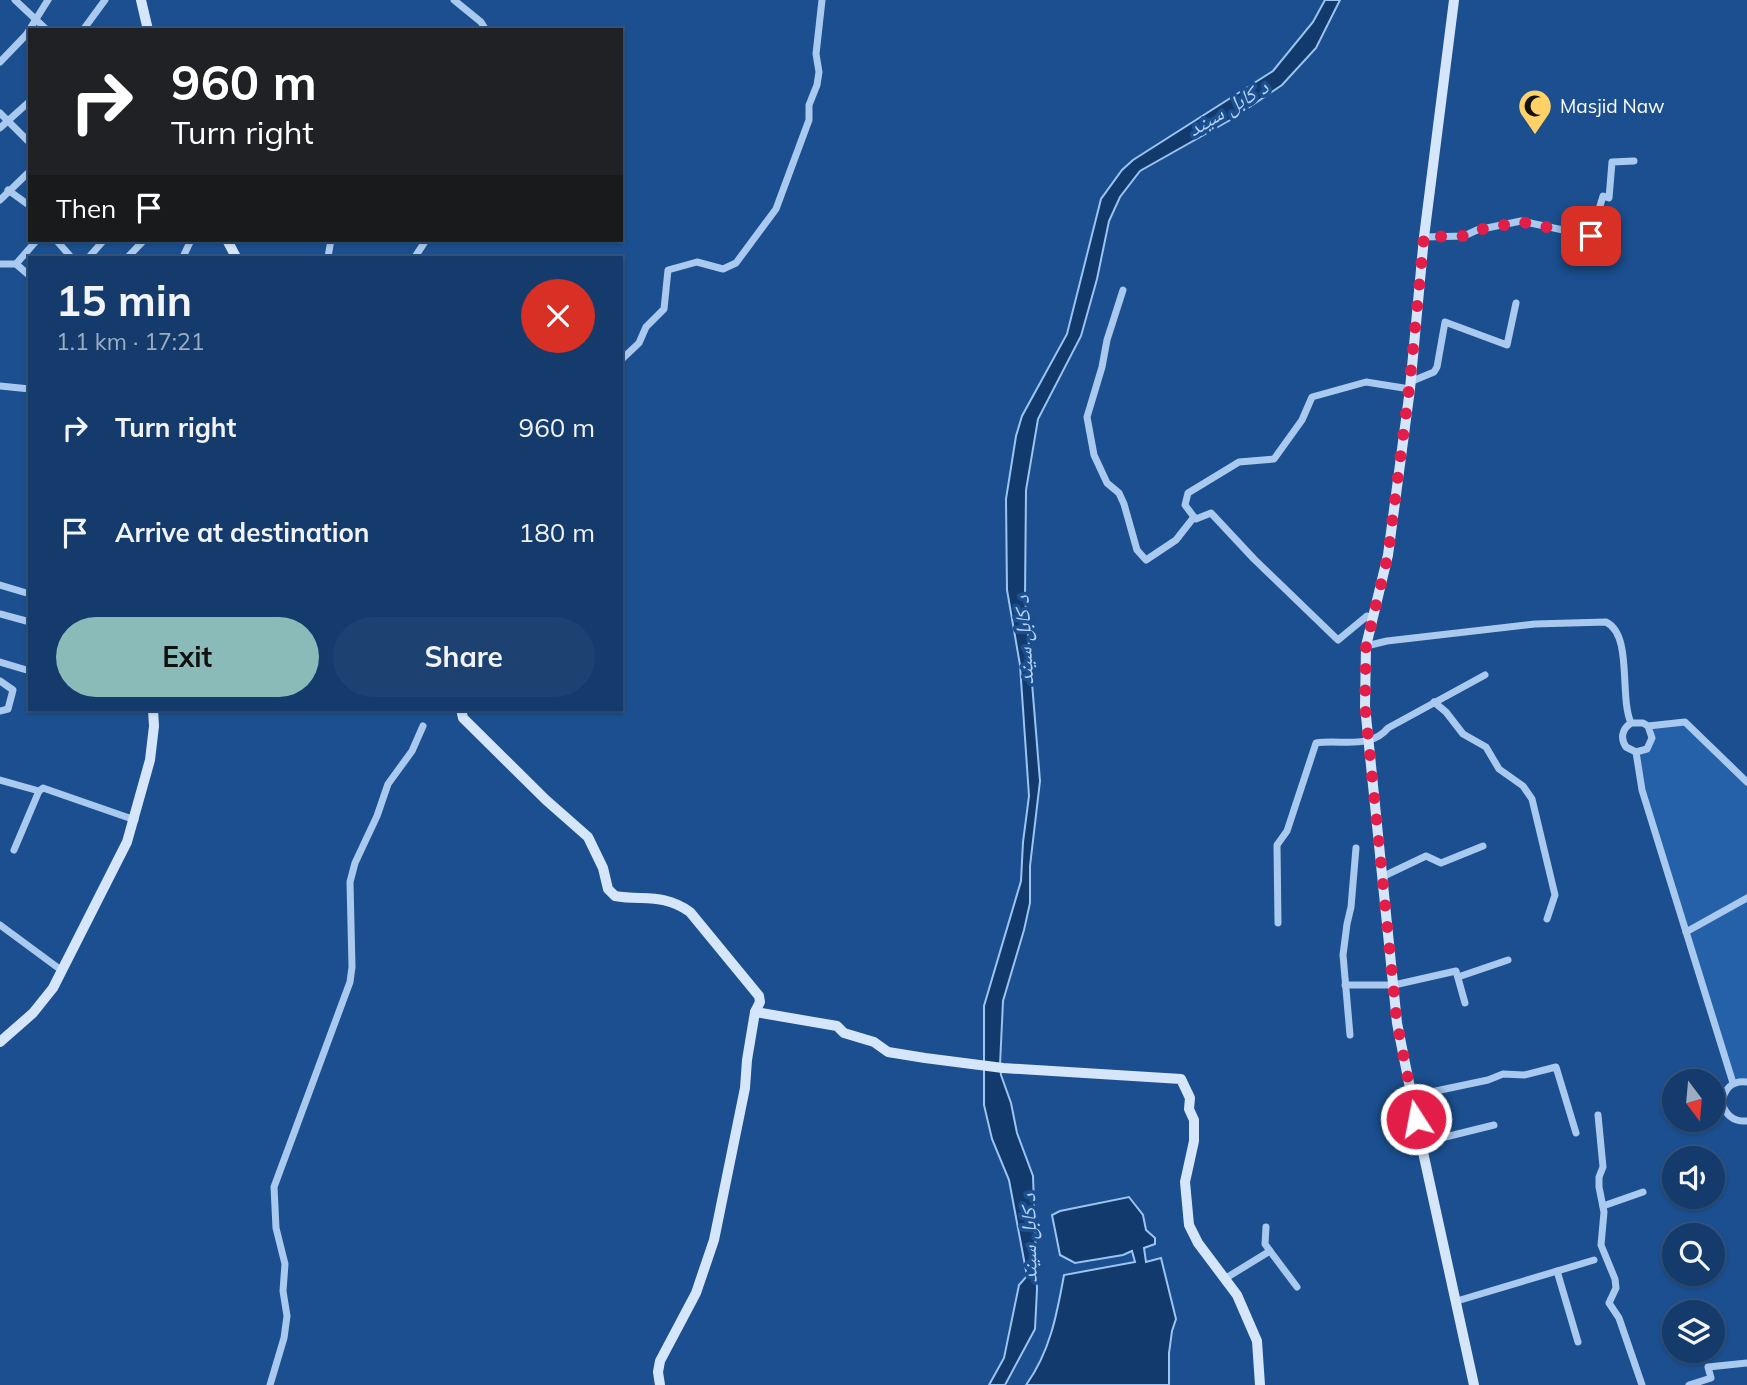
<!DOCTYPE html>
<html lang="en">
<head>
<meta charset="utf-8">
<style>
	body { margin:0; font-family:Mulish,"Noto Naskh Arabic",sans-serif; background:#1d4271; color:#f1f3f6; height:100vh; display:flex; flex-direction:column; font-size:26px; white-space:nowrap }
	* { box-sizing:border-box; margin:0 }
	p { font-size:23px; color:#9dadc1 }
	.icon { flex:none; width:38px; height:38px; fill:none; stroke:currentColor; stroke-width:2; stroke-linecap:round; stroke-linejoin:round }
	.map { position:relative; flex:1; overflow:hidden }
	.panel { position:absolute; left:28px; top:256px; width:595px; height:455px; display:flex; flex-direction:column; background:#143b6b; border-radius:0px; box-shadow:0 2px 5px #0004,0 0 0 2px #33557e }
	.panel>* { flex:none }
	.hud { position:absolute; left:28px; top:28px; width:595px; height:214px; border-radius:0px; box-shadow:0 2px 5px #0004,0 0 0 2px #33557e; background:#202124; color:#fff; overflow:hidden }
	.needle { width:46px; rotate:164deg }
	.fabs { position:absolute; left:1662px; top:1069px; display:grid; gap:14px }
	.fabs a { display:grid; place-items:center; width:63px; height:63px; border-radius:50%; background:#143b6b; box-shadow:0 2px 5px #0004,0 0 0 2px #33557e; font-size:35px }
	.pin { position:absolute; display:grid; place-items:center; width:60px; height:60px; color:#fff; margin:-30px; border-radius:14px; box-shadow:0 4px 10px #0006 }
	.me { position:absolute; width:77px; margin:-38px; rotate:349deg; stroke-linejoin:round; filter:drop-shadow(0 0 5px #0008) }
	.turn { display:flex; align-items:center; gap:24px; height:147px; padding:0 28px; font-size:32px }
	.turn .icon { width:91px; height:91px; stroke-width:2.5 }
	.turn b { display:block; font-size:49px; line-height:60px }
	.then { display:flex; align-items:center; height:66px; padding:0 28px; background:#0003; gap:14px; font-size:26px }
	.round { display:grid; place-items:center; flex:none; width:74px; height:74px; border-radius:37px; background:#1d4271 }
	.head { display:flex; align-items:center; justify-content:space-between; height:119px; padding:0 28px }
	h1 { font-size:42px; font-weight:700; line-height:52px }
	.action { display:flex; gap:14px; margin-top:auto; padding:14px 28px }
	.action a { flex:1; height:80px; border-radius:42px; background:#8bbbb9; color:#111; font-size:28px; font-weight:700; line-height:80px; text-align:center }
	.action a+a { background:#1d4271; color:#f1f3f6 }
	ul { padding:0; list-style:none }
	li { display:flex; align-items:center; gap:21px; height:105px; padding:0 28px }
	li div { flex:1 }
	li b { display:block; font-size:26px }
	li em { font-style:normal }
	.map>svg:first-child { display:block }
</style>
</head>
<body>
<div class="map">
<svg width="1747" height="1385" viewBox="0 0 1747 1385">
	<rect width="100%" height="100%" fill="#1b4f8f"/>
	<path fill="#2461a8" d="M 1685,722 L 1747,782 L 1747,1082 L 1733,1083 L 1642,790 L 1636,752 L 1651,744 L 1648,726 Z"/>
	<g fill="#123a6d" stroke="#9cc4f0" stroke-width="2">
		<path d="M 1325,0 L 1340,0 L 1316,48 L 1282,85 L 1232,119 L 1140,171 L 1120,197 L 1109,221 L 1097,279 L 1081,336 L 1038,419 L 1026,490 L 1025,597 L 1040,781 L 1030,866 L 1030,903 L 1024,930 L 1003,1001 L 1000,1065 L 1001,1075 L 1011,1103 L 1017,1133 L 1033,1176 L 1037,1289 L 1035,1329 L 1005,1385 L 989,1385 L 1004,1358 L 1019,1285 L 1027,1276 L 1009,1180 L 992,1139 L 984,1105 L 984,1006 L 1021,881 L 1023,842 L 1029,796 L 1020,665 L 1007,590 L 1006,499 L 1016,436 L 1022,416 L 1067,334 L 1101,199 L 1122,170 L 1133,160 L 1273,71 L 1313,22 Z"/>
		<path d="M 1129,1197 L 1143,1215 L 1146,1230 L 1155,1238 L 1155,1244 L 1144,1248 L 1146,1262 L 1161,1258 L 1176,1319 L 1172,1331 L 1169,1353 L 1169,1385 L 1026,1385 C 1050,1352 1057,1314 1064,1275 L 1135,1262 L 1132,1251 L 1123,1255 L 1075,1263 L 1060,1255 L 1052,1215 L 1060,1211 Z"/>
	</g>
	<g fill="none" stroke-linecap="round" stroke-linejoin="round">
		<g stroke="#a9c9ee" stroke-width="7">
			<path d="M 15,0 L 47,30"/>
			<path d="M 454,0 L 481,22 L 486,30"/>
			<path d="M 83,30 L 105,0"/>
			<path d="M 0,62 L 26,35 L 48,0"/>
			<path d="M 0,113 L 30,143"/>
			<path d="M 0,128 L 30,101"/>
			<path d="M 8,190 L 30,206"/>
			<path d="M 0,200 L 30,171"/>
			<path d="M 1591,236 L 1603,196 L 1609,198 L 1612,162 L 1634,161"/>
			<path d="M 1424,237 L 1464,236 L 1477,230 L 1521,221 L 1591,236 L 1602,254"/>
			<path d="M 56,240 L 71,257"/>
			<path d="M 89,257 L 104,240"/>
			<path d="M 128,257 L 144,240"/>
			<path d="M 183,257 L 191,240"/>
			<path d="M 328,257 L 331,240"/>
			<path d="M 415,257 L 426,240"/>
			<path d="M 0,264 L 16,264 L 30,276"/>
			<path d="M 16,264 L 37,240"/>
			<path d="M 1123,290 L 1107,340 L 1102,367 L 1087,417 L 1094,455 L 1107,483 L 1119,493 L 1124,504 L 1137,550 L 1146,560 L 1176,540 L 1194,517 L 1196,519 L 1211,513 L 1254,559 L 1338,640 L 1367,616 L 1372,617"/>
			<path d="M 621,360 L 639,343 L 646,327 L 664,309 L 668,270 L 697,262 L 723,269 L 736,263 L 776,209 L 809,120 L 809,105 L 817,85 L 819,72 L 816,54 L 822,0"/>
			<path d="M 1410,382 L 1434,372 L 1437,367 L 1445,322 L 1507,345 L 1516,303"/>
			<path d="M 0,386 L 30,389"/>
			<path d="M 1194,517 L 1185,505 L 1188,493 L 1239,462 L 1274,459 L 1302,420 L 1312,397 L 1366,382 L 1410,389"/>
			<path d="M 0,585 L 30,594"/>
			<path d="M 0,614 L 30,622"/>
			<path d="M 1366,646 L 1387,641 L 1535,624 L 1606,622 C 1633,635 1619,696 1631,723"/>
			<path d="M 0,662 L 30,671"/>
			<path d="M 0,681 L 13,690 L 8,709 L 0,711"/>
			<path d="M 1434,702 L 1446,712 L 1463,734 L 1486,747 L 1499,769 L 1523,786 L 1532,799 L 1555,895 L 1547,919"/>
			<path d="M 1648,726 L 1652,738 L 1647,749 L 1636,752 L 1626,747 C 1620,738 1622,729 1631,723 L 1643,723 L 1648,726 L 1685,722 L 1747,782"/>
			<path d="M 1636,752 L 1642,790 L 1733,1083"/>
			<path d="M 0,780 L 39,791"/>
			<path d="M 14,850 L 39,791 L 43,788 L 135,820"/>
			<path d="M 1384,876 L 1426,856 L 1441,863 L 1483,846"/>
			<path d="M 1278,923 L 1277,845 L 1287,831 L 1316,743 C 1341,739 1370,750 1388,728 L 1485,675"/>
			<path d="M 0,925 L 61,970"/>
			<path d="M 1686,932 L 1747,898"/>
			<path d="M 1458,977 L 1508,960"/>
			<path d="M 1345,985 L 1394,985 L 1456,971 L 1465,1003"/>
			<path d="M 1350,1035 L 1343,955 L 1347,924 L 1351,907 L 1356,848"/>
			<path d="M 1747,1082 C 1732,1080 1724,1089 1722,1103 C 1726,1116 1734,1122 1747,1121"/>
			<path d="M 1412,1096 L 1488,1080 L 1503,1074 L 1524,1075 L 1556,1067 L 1576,1133"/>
			<path d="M 1598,1115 L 1603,1167 L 1599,1177 L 1599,1187 L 1604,1212 L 1601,1245 L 1615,1279 L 1616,1288 L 1609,1303 L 1619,1318 L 1642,1385"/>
			<path d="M 1421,1143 L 1494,1125"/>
			<path d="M 1603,1206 L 1643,1192"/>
			<path d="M 1266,1227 L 1265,1244 L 1270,1251"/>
			<path d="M 1557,1271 L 1578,1342"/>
			<path d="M 1226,1278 L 1270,1251 L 1297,1287"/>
			<path d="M 1457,1301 L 1594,1260"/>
			<path d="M 270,1385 L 284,1338 L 287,1316 L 283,1291 L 285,1264 L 276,1228 L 274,1187 L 350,982 L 352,967 L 350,882 L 355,863 L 377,816 L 388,784 L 412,751 L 423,726"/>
			<path d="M 1689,1385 L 1711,1378 L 1708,1367 L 1747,1363"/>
		</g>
		<g stroke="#d6e6fa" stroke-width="10">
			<path d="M 141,0 L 148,30"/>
			<path d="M 1454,0 L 1424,237 L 1410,389 L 1388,555 L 1366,646 L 1365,706 L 1397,1023 L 1421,1143 L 1474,1385"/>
			<path d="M 227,240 L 236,257"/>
			<path d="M 461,709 L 463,718 L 546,800 L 588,837 L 603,868 L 608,889 L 615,896 C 644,901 663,893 690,912 L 759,996 L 760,1002 L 755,1012 L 747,1060 L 745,1088 L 714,1240 L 696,1293 L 660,1361 L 658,1372 L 660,1385"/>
			<path d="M 755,1012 L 837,1026 L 844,1033 L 874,1042 L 888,1052 L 925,1058 L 1003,1068 L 1181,1079 L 1190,1098 L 1189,1109 L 1194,1120 L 1194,1141 L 1185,1182 L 1189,1225 L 1198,1243 L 1237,1295 L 1257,1341 L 1260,1385"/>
			<path d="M 0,1042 L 33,1013 L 53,988 L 127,842 L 150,760 L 154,726 L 153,709"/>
		</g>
	</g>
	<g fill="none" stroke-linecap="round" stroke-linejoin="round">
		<path stroke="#e11d48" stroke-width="12" stroke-dasharray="0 21.6" d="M 1416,1119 L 1397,1023 L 1365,706 L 1366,646 L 1388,555 L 1409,389 L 1424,237 L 1464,236 L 1477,230 L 1521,222 L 1591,236"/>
	</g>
	<defs>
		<g id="mosque-pin" transform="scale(1.75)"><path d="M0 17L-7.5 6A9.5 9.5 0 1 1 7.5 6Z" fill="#ffd166" stroke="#1b4f8f"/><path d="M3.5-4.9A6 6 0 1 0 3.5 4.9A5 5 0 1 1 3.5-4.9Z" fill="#111"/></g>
	</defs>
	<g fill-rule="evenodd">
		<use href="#mosque-pin" x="1535" y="106"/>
	</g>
	<g text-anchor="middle" stroke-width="7" stroke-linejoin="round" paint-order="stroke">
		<g font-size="19" fill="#fff" stroke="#1b4f8f" text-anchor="start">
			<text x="1560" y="113">Masjid Naw</text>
		</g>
		<g font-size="21" font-style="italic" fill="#b5d3f5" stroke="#1b4f8f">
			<text transform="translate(1228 108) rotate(-31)" y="7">د کابل سيند</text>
			<text transform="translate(1024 640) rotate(-93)" y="7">د کابل سيند</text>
			<text transform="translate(1029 1238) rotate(-91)" y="7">د کابل سيند</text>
		</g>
	</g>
</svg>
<div class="fabs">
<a><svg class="needle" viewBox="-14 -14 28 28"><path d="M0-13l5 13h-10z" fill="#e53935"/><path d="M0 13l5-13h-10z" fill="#9dadc1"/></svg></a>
<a><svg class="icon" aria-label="sound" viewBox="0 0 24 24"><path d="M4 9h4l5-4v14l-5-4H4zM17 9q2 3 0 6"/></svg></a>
<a><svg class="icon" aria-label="search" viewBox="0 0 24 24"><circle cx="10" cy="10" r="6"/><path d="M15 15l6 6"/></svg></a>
<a><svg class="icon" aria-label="layers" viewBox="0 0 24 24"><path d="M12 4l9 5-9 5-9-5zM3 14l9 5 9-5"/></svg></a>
</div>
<div class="pin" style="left:1591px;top:236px;background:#d93025"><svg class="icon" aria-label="arrive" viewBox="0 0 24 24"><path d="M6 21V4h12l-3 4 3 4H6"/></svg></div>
<svg class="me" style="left:1416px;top:1119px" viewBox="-20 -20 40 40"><circle r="17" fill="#e11d48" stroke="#fff" stroke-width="3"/><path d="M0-11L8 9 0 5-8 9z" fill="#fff"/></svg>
<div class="hud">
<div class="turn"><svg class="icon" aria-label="right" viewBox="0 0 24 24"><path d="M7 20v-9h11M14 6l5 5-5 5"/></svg><div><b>960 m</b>Turn right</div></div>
<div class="then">Then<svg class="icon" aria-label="arrive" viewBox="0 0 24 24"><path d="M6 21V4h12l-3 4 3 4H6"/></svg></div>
</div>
<section class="panel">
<div class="head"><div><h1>15 min</h1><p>1.1 km · 17:21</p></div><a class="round" style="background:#d93025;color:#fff"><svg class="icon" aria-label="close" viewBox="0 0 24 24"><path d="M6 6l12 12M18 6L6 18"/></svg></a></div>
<ul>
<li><svg class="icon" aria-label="right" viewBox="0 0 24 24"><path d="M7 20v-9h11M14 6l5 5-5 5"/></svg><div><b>Turn right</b></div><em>960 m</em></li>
<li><svg class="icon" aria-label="arrive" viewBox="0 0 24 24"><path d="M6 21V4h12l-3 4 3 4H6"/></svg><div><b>Arrive at destination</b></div><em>180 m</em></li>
</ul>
<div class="action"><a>Exit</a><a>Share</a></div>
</section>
</div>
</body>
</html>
